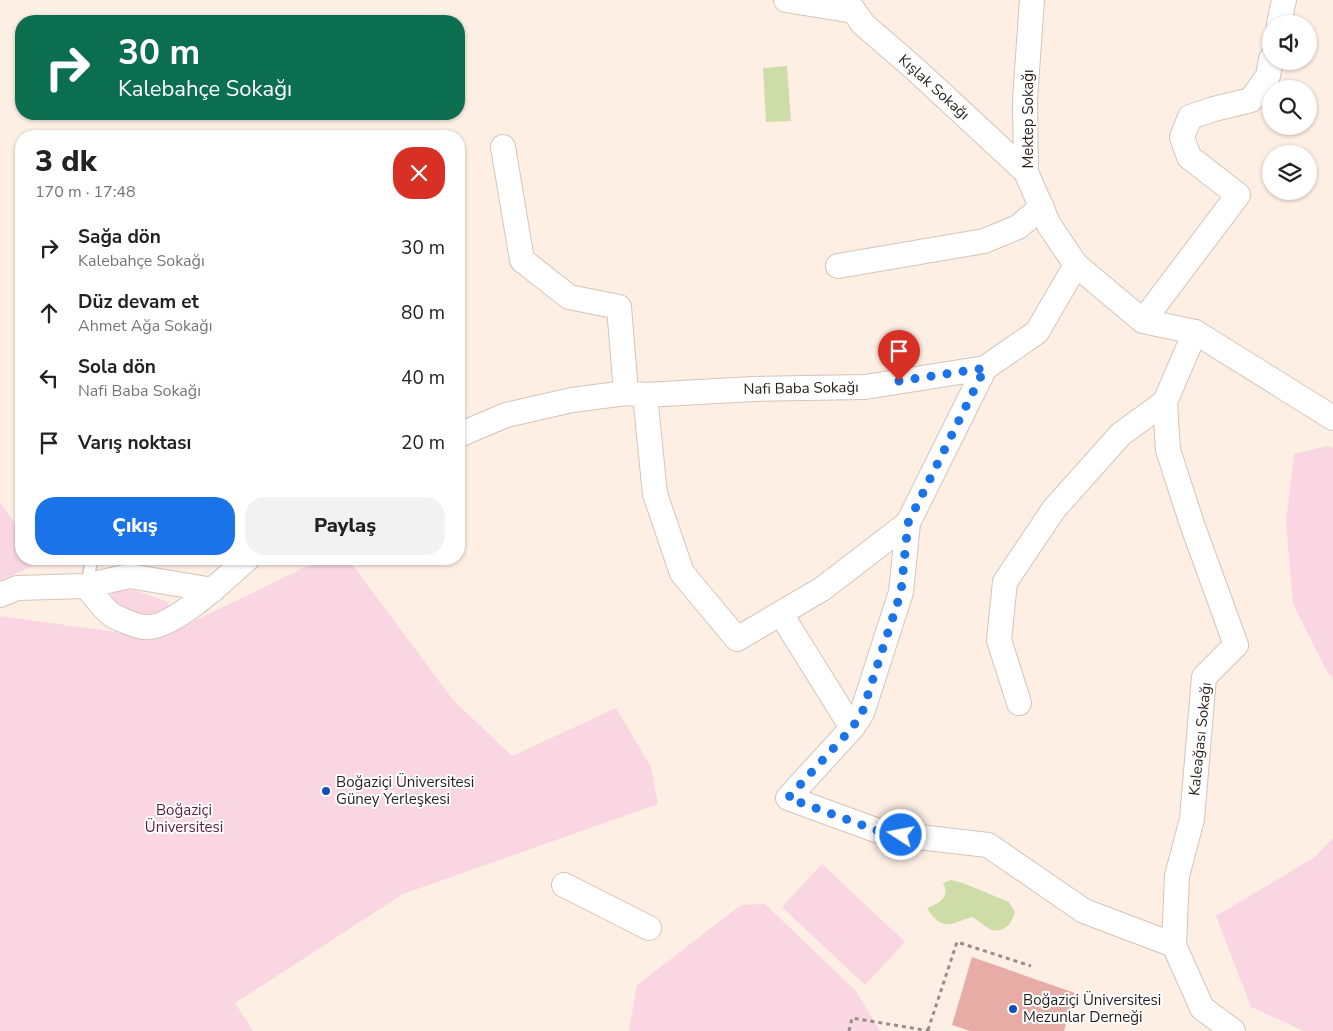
<!DOCTYPE html>
<html lang="tr">
<head>
<meta charset="utf-8">
<style>
	body { margin:0; font-family:"Nunito Sans",sans-serif; background:#f2f2f2; color:#222; height:100vh; display:flex; flex-direction:column; font-size:19px; white-space:nowrap }
	* { box-sizing:border-box; margin:0 }
	p { font-size:16px; color:#767676 }
	.icon { flex:none; width:28px; height:28px; fill:none; stroke:currentColor; stroke-width:2; stroke-linecap:round; stroke-linejoin:round }
	.map { position:relative; flex:1; overflow:hidden }
	.details { position:absolute; left:15px; top:130px; width:450px; height:435px; display:flex; flex-direction:column; background:#fff; border-radius:20px; box-shadow:0 1px 4px #0004 }
	.details>* { flex:none }
	.banner { position:absolute; left:15px; top:15px; width:450px; height:105px; border-radius:20px; box-shadow:0 1px 4px #0004; background:#0b6e4f; color:#fff; overflow:hidden }
	.tools { position:absolute; left:1262px; top:15px; display:grid; gap:10px }
	.tools a { display:grid; place-items:center; width:55px; height:55px; border-radius:50%; background:#fff; box-shadow:0 1px 4px #0004; font-size:25px }
	.pin { position:absolute; display:grid; place-items:center; width:42px; height:42px; color:#fff; margin:-51px -21px; border-radius:50% 50% 50% 0; rotate:-45deg; box-shadow:0 0 5px #0007 }
	.pin .icon { rotate:45deg }
	.me { position:absolute; width:55px; margin:-28px; rotate:281deg; stroke-linejoin:round; filter:drop-shadow(0 0 4px #0008) }
	.turn { display:flex; align-items:center; gap:18px; height:105px; padding:0 20px; font-size:22px }
	.turn .icon { width:65px; height:65px; stroke-width:2.5 }
	.turn b { display:block; font-size:35px; line-height:42px }
	.round { display:grid; place-items:center; flex:none; width:52px; height:52px; border-radius:20px; background:#f2f2f2 }
	.overview { display:flex; align-items:center; justify-content:space-between; height:85px; padding:0 20px }
	h1 { font-size:30px; font-weight:800; line-height:38px }
	.primary-button { display:flex; gap:10px; margin-top:auto; padding:10px 20px }
	.primary-button a { flex:1; height:58px; border-radius:20px; background:#1a73e8; color:#fff; font-size:20px; font-weight:800; line-height:58px; text-align:center }
	.primary-button a+a { background:#f2f2f2; color:#222 }
	ul { padding:0; list-style:none }
	li { display:flex; align-items:center; gap:15px; height:65px; padding:0 20px }
	li div { flex:1 }
	li b { display:block; font-size:19px }
	li em { font-style:normal }
	.map>svg:first-child { display:block }
</style>
</head>
<body>
<div class="map">
<svg width="1333" height="1031" viewBox="0 0 1333 1031">
	<rect width="100%" height="100%" fill="#feefe5"/>
	<g fill="#f9d6e2">
		<path d="M 1327,446 L 1333,448 L 1333,678 L 1328,673 L 1293,604 L 1286,522 L 1294,454 Z"/>
		<path d="M 0,503 L 21,532 L 21,559 L 41,559 L 43,561 L 0,581 Z"/>
		<path d="M 322,559 L 348,559 L 453,700 L 512,756 L 616,708 L 651,767 L 658,804 L 403,894 L 235,1003 L 253,1031 L 0,1031 L 0,616 L 159,638 Z"/>
		<path d="M 118,590 L 134,590 L 168,602 L 169,606 C 153,621 128,614 112,601 L 111,596 L 113,592 Z"/>
		<path d="M 1333,838 L 1333,1031 L 1304,1031 L 1251,1007 L 1216,916 L 1315,857 Z"/>
		<path d="M 822,864 L 905,942 L 865,985 L 782,907 Z"/>
		<path d="M 765,904 L 856,991 L 880,1031 L 629,1031 L 637,985 L 741,905 Z"/>
	</g>
	<g fill="#cedca8">
		<path d="M 787,66 L 791,121 L 766,122 L 763,68 Z"/>
		<path d="M 951,880 L 963,883 L 1009,902 L 1015,912 C 1012,923 1005,933 992,930 C 988,929 978,920 972,917 C 950,924 942,932 927,908 C 939,904 951,896 943,883 Z"/>
	</g>
	<path fill="#e7aca5" d="M 972,957 L 1075,993 L 1064,1031 L 970,1031 L 952,1025 Z"/>
	<g fill="none" stroke-linecap="round" stroke-linejoin="round">
		<g stroke="#d5c4b8" stroke-width="14">
			<path id="lane" d="M 86,586 L 92,559"/>
		</g>
		<g stroke="#d5c4b8" stroke-width="26">
			<g id="street">
				<path d="M 786,0 L 854,11"/>
				<path d="M 846,0 L 863,24 L 915,69 L 1026,172"/>
				<path d="M 1032,0 L 1025,99 L 1026,172 L 1049,225 L 1076,265 L 1143,321 L 1195,332 L 1333,418"/>
				<path d="M 1279,24 L 1284,0"/>
				<path d="M 503,147 L 522,260 L 569,297 L 619,307 L 626,393"/>
				<path d="M 838,266 L 984,241 L 1018,227 L 1042,207"/>
				<path d="M 1143,321 L 1238,195 L 1189,157 L 1182,137 L 1190,117 L 1214,109 L 1251,100 L 1268,76 L 1271,59"/>
				<path d="M 1195,332 L 1165,402 L 1168,450 L 1192,524 L 1236,645 L 1204,677 L 1192,819 L 1177,876 L 1174,945 L 1202,1008 L 1233,1031"/>
				<path d="M 645,395 L 655,494 L 682,573 L 737,639 L 822,589 L 908,523 L 985,368"/>
				<path d="M 459,435 L 506,415 L 572,400 L 626,393 L 645,395 L 753,389 L 865,387 L 985,368 L 1037,332 L 1076,265"/>
				<path d="M 908,523 L 901,592 L 862,713 L 852,728 L 788,798 L 884,833 L 988,845 L 1084,911 L 1174,945"/>
				<path d="M 86,586 C 93,594 104,610 112,615 C 119,619 136,626 144,627 C 171,631 227,577 247,559"/>
				<path d="M 0,595 L 17,588 L 86,586 L 129,576 L 213,590"/>
				<path d="M 781,614 L 852,728"/>
				<path d="M 1019,703 L 999,640 L 1005,582 L 1054,509 L 1121,434 L 1165,402"/>
				<path d="M 564,885 L 649,928"/>
			</g>
		</g>
		<g stroke="#998e86" stroke-width="3" stroke-dasharray="4 4" stroke-linecap="butt">
			<path d="M 928,1030 L 957,942 L 1031,966"/>
			<path d="M 849,1031 L 852,1018 L 930,1031"/>
		</g>
		<use href="#lane" stroke="#fff" stroke-width="11"/>
		<use href="#street" stroke="#fff" stroke-width="24"/>
	</g>
	<g fill="none" stroke-linecap="round" stroke-linejoin="round">
		<path stroke="#1a73e8" stroke-width="9" stroke-dasharray="0 16.2" d="M 899,381 L 985,368 L 908,523 L 901,592 L 862,713 L 852,728 L 788,798 L 884,833 L 901,835"/>
	</g>
	<g fill="#144eb9" stroke="#fff" stroke-width="2">
		<circle cx="326" cy="791" r="5"/>
		<circle cx="1013" cy="1009" r="5"/>
	</g>
	<g text-anchor="middle" stroke-width="4" stroke-linejoin="round" paint-order="stroke">
		<g font-size="15" fill="#251e1a" stroke="#fff">
			<text transform="translate(934 87) rotate(42)" y="5">Kışlak Sokağı</text>
			<text transform="translate(1028 119) rotate(-90)" y="5">Mektep Sokağı</text>
			<text transform="translate(801 388) rotate(-1)" y="5">Nafi Baba Sokağı</text>
			<text transform="translate(1200 739) rotate(-84)" y="5">Kaleağası Sokağı</text>
		</g>
		<g font-size="15" fill="#251e1a" stroke="#fff" text-anchor="start">
			<text x="336" y="787">Boğaziçi Üniversitesi<tspan x="336" dy="17">Güney Yerleşkesi</tspan></text>
			<text x="1023" y="1005">Boğaziçi Üniversitesi<tspan x="1023" dy="17">Mezunlar Derneği</tspan></text>
		</g>
		<g font-size="15" fill="#5d1c3a" stroke="#fff">
			<text x="184" y="815">Boğaziçi<tspan x="184" dy="17">Üniversitesi</tspan></text>
		</g>
	</g>
</svg>
<div class="tools">
<a><svg class="icon" aria-label="sound" viewBox="0 0 24 24"><path d="M4 9h4l5-4v14l-5-4H4zM17 9q2 3 0 6"/></svg></a>
<a><svg class="icon" aria-label="search" viewBox="0 0 24 24"><circle cx="10" cy="10" r="6"/><path d="M15 15l6 6"/></svg></a>
<a><svg class="icon" aria-label="layers" viewBox="0 0 24 24"><path d="M12 4l9 5-9 5-9-5zM3 14l9 5 9-5"/></svg></a>
</div>
<div class="pin" style="left:899px;top:381px;background:#d93025"><svg class="icon" aria-label="arrive" viewBox="0 0 24 24"><path d="M6 21V4h12l-3 4 3 4H6"/></svg></div>
<svg class="me" style="left:901px;top:835px" viewBox="-20 -20 40 40"><circle r="17" fill="#1a73e8" stroke="#fff" stroke-width="3"/><path d="M0-11L8 9 0 5-8 9z" fill="#fff"/></svg>
<div class="banner">
<div class="turn"><svg class="icon" aria-label="right" viewBox="0 0 24 24"><path d="M7 20v-9h11M14 6l5 5-5 5"/></svg><div><b>30 m</b>Kalebahçe Sokağı</div></div>
</div>
<section class="details">
<div class="overview"><div><h1>3 dk</h1><p>170 m · 17:48</p></div><a class="round" style="background:#d93025;color:#fff"><svg class="icon" aria-label="close" viewBox="0 0 24 24"><path d="M6 6l12 12M18 6L6 18"/></svg></a></div>
<ul>
<li><svg class="icon" aria-label="right" viewBox="0 0 24 24"><path d="M7 20v-9h11M14 6l5 5-5 5"/></svg><div><b>Sağa dön</b><p>Kalebahçe Sokağı</p></div><em>30 m</em></li>
<li><svg class="icon" aria-label="ahead" viewBox="0 0 24 24"><path d="M12 20V5M6 11l6-6 6 6"/></svg><div><b>Düz devam et</b><p>Ahmet Ağa Sokağı</p></div><em>80 m</em></li>
<li><svg class="icon" aria-label="left" viewBox="0 0 24 24"><path d="M17 20v-9H6M10 6l-5 5 5 5"/></svg><div><b>Sola dön</b><p>Nafi Baba Sokağı</p></div><em>40 m</em></li>
<li><svg class="icon" aria-label="arrive" viewBox="0 0 24 24"><path d="M6 21V4h12l-3 4 3 4H6"/></svg><div><b>Varış noktası</b></div><em>20 m</em></li>
</ul>
<div class="primary-button"><a>Çıkış</a><a>Paylaş</a></div>
</section>
</div>
</body>
</html>
